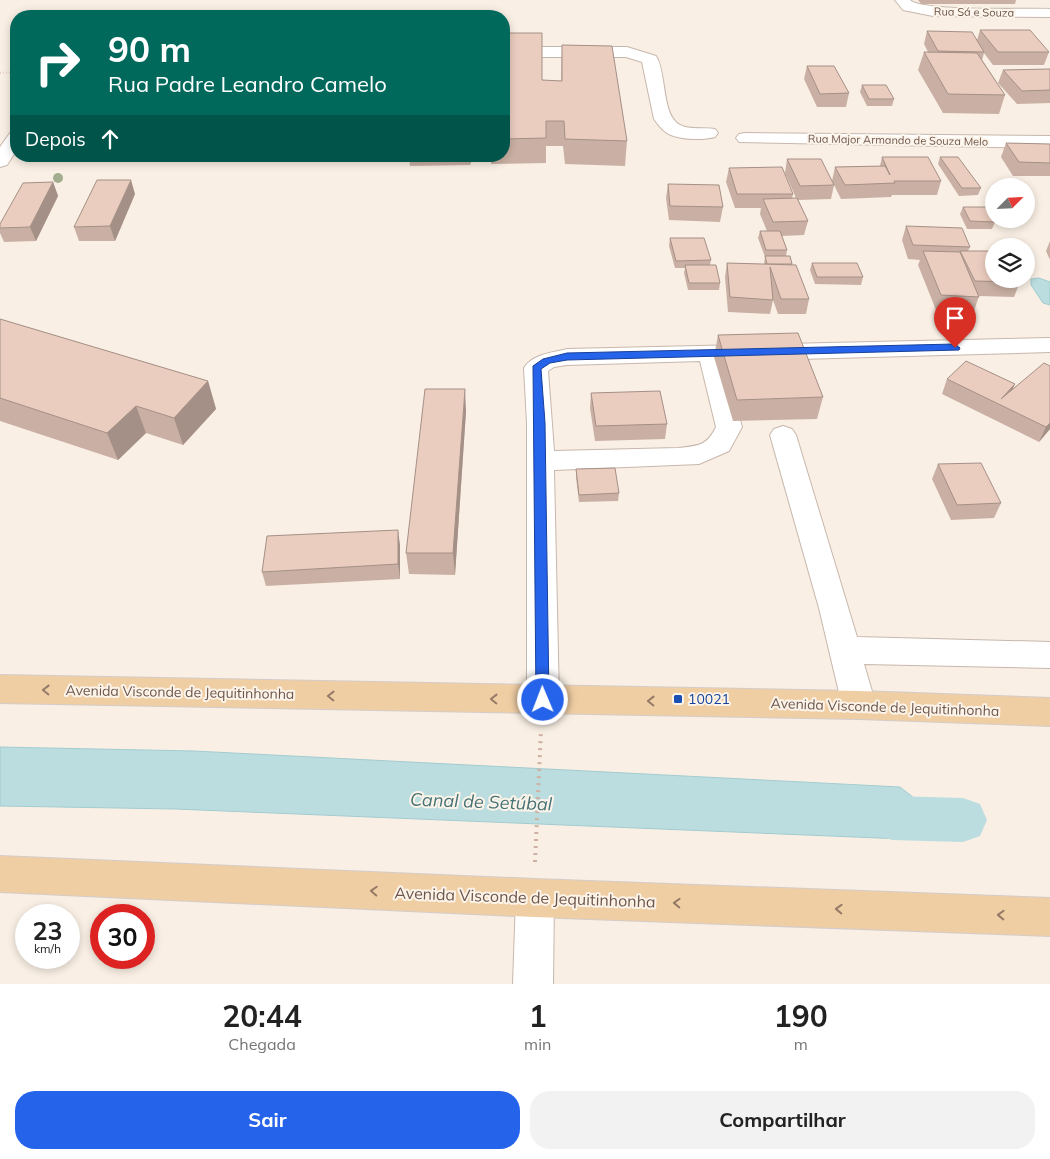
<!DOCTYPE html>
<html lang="pt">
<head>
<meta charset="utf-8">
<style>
	body { margin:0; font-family:Mulish,sans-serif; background:#f2f2f2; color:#222; height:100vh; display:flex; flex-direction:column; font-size:19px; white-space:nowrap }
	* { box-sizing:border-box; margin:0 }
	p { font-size:16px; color:#767676 }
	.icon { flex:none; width:28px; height:28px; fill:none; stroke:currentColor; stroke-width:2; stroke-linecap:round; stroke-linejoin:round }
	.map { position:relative; height:984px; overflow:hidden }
	.drawer { display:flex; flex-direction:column; background:#fff; flex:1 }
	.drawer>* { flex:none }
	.hud { position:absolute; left:10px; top:10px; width:500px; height:152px; border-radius:20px; box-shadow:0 2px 8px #0003; background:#00695c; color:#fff; overflow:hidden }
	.needle { width:32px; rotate:66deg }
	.controls { position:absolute; left:985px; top:178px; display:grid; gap:10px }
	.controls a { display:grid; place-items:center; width:50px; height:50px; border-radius:50%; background:#fff; box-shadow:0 2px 8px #0003; font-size:25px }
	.speed { position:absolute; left:15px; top:904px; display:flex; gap:10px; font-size:25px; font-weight:700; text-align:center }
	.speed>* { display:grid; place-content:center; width:65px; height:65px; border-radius:50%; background:#fff; box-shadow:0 2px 8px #0003; line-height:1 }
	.speed small { font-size:12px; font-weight:400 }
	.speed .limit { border:8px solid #d22; background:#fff; color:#111 }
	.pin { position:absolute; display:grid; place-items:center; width:42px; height:42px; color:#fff; margin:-51px -21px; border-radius:50% 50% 50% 0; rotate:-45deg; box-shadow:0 0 5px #0007 }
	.pin .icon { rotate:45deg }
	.me { position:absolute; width:55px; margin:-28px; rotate:359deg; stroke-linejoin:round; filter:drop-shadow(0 0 4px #0008) }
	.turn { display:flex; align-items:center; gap:18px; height:105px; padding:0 15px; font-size:22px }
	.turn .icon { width:65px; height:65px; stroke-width:2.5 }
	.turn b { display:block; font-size:35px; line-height:42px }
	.then { display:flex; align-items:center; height:48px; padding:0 15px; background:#0003; gap:10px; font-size:19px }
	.eta { display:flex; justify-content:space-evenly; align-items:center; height:85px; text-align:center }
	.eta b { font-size:30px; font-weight:700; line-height:35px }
	.cta { display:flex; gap:10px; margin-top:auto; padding:10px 15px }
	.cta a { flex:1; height:58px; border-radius:20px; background:#2563eb; color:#fff; font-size:20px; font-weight:700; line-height:58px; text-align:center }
	.cta a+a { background:#f2f2f2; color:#222 }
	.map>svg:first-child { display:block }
</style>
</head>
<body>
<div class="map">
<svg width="1050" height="984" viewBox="0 0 1050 984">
	<rect width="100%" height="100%" fill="#f9efe4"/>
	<g fill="#bbdde0" stroke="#a3ccd0">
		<path d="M 1039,278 L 1050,282 L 1050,305 L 1043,303 L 1031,285 L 1031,279 Z"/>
		<path d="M 0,747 L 194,751 L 900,787 L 942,820 L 903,839 L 175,809 L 0,806 Z"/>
	</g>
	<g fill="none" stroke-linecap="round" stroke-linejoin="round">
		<path fill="#bbdde0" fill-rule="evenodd" d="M 892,796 L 963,798 L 980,804 L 987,820 L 980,836 L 963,842 L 892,840 L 875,834 L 868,818 L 875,802 Z"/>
		<g stroke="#c8b7ac" stroke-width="2">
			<g id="minor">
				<path d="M 895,0 L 910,0 C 921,12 1028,8 1050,9 L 1050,17 L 933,16 L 903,10 Z"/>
				<path d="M 504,47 L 627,47 L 656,56 C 667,73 661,115 680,125 C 689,130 705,127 715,129 L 718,133 L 715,137 C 704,140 683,140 671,135 C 665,133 658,125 654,119 L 642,62 L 626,57 L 504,57 Z"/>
				<path d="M 16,132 L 16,151 L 7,165 L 0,167 L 0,147 L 10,133 Z"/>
				<path d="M 745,133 L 1050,136 L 1050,148 L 739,142 L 736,138 L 739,134 Z"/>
				<path d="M 1050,338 L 1050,352 L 724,361 L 742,427 L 729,451 L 699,464 L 554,470 L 559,700 L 555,710 L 543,714 L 531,710 L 527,700 L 527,423 L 524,368 C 533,354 551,353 567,349 ZM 700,361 L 716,427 C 707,446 698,446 678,448 L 554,451 L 548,371 L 554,367 L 567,365 Z"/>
				<path d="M 783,426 L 792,429 L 796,435 L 857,637 L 1050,642 L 1050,668 L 864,664 L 876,705 L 871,715 L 859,719 L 847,715 L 842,705 L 819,608 L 770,435 L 774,429 Z"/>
				<path d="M 535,879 L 548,885 L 554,898 L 553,984 L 513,984 L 516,898 L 522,885 Z"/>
			</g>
		</g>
		<g stroke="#d4ccca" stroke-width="2">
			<g id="major">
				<path d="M 0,675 L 859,691 L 1050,698 L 1050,726 L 859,719 L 0,703 Z"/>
				<path d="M 0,856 L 535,879 L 1050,898 L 1050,936 L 535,917 L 0,892 Z"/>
			</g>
		</g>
		<path stroke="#cfb1a3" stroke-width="2" stroke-dasharray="0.5 2.5" stroke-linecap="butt" d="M 0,73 L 16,72"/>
		<path stroke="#cfb1a3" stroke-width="4" stroke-dasharray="2 5" stroke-linecap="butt" d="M 535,862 L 541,730"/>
		<use href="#minor" fill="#fff" fill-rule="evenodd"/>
		<use href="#major" fill="#f0cea4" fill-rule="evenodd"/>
	</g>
	<circle fill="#a2ae8f" cx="58" cy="178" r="5"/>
	<g fill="#cab0a4">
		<path d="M 918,0 L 1016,0 L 1015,4 L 921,4 Z"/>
		<path d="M 980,30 L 1049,52 L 1044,65 L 993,65 L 984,53 L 982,60 L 1005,95 L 999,114 L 943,113 L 918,70 L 924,52 L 928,52 L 924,44 L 927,31 L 977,40 Z"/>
		<path d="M 504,33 L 542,80 L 561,81 L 562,45 L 627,141 L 625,166 L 565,164 L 563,146 L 546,146 L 546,163 L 491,164 L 491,156 L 504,156 Z"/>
		<path d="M 807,66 L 849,93 L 846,107 L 817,107 L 804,79 Z"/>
		<path d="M 1050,69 L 1050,103 L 1017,104 L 998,83 L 1003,70 Z"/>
		<path d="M 862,85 L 894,99 L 892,106 L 867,106 L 860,92 Z"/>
		<path d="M 1006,143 L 1050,144 L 1050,176 L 1013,176 L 1001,157 Z"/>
		<path d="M 409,156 L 472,156 L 470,165 L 410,166 Z"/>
		<path d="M 882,157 L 941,181 L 937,195 L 892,195 L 891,197 L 841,199 L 834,185 L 831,199 L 798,200 L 808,221 L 804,235 L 782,236 L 787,250 L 786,256 L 792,264 L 809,299 L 806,314 L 778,314 L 773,300 L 770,314 L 728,312 L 725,277 L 727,263 L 764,264 L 765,257 L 758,238 L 760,231 L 767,231 L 760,214 L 761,208 L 735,208 L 726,182 L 729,168 L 793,194 L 792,199 L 796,198 L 785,173 L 787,159 L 832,181 L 835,167 L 880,166 Z"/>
		<path d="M 940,157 L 981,188 L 978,195 L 959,196 L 938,164 Z"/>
		<path d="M 53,182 L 58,196 L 36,241 L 4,242 L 0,233 L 0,224 Z"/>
		<path d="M 668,184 L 723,207 L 720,222 L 669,220 L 666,198 Z"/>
		<path d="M 135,194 L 115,241 L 79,241 L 74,227 Z"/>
		<path d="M 963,207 L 995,222 L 992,229 L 967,229 L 960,214 Z"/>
		<path d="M 906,226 L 970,247 L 968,251 L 1020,282 L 1014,297 L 979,296 L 974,311 L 936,310 L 918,265 L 920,260 L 908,259 L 902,240 Z"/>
		<path d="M 670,238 L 711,260 L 710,265 L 720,283 L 719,290 L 688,290 L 684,273 L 685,268 L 675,268 L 669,246 Z"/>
		<path d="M 1050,241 L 1050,260 L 1046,251 Z"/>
		<path d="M 812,263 L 863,277 L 861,285 L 815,284 L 810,270 Z"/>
		<path d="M 0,319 L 208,381 L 216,409 L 183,445 L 146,433 L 118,460 L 0,421 Z"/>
		<path d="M 718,335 L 823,397 L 817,419 L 733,421 L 714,357 Z"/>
		<path d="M 1050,366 L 1050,429 L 1039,442 L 942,394 L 947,379 L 1015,384 L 1012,389 Z"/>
		<path d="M 591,393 L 667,424 L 665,439 L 595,441 L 590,408 Z"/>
		<path d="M 466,411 L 455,575 L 409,574 L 406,553 Z"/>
		<path d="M 938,464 L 1001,503 L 994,518 L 951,520 L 932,479 Z"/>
		<path d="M 576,469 L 619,493 L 618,501 L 579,502 L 576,477 Z"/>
		<path d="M 400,545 L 400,579 L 266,586 L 262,572 Z"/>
	</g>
	<g fill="#a49086">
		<path d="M 469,156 L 472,156 L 470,165 Z"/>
		<path d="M 131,180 L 135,194 L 115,241 L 110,226 Z"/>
		<path d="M 53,182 L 58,196 L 36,241 L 30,227 Z"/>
		<path d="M 208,381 L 216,409 L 183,445 L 174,418 Z"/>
		<path d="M 1015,384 L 1008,399 L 1001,399 Z"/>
		<path d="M 465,389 L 466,411 L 455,575 L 453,553 Z"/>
		<path d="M 136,406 L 146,433 L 118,460 L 107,433 Z"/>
		<path d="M 1050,423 L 1050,429 L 1039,442 L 1046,427 Z"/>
		<path d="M 398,530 L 400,545 L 400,579 L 398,564 Z"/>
	</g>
	<g fill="#ebcdbf" stroke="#a49086">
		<path d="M 980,30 L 1030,30 L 1049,52 L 998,52 Z"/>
		<path d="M 927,31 L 972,32 L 984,52 L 938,51 Z"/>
		<path d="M 504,33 L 542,33 L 542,80 L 562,81 L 562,45 L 612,46 L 627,141 L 565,139 L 564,121 L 546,121 L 546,138 L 504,139 Z"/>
		<path d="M 924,52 L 977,53 L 1005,95 L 948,94 Z"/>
		<path d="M 807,66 L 834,66 L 849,93 L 820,94 Z"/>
		<path d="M 1050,69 L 1050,90 L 1022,91 L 1003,70 Z"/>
		<path d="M 862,85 L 886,85 L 894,99 L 869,99 Z"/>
		<path d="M 1006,143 L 1050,144 L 1050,163 L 1019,162 Z"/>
		<path d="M 882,157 L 928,157 L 941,181 L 894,181 L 895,183 L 845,185 L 835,167 L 885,166 L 890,175 Z"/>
		<path d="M 940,157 L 958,157 L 981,188 L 962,188 Z"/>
		<path d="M 787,159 L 821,159 L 834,185 L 800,186 Z"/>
		<path d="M 782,167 L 793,194 L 737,194 L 729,168 Z"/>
		<path d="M 97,180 L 131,180 L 110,226 L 74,227 Z"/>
		<path d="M 53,182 L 30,227 L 0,228 L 0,224 L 23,183 Z"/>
		<path d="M 668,184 L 719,185 L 723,207 L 670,206 Z"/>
		<path d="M 797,198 L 808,221 L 773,222 L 763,199 Z"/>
		<path d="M 963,207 L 987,207 L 995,222 L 970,221 Z"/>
		<path d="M 906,226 L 962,228 L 970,247 L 913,245 Z"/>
		<path d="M 760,231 L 780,231 L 787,250 L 766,250 Z"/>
		<path d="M 670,238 L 704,238 L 711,260 L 676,261 Z"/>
		<path d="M 923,251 L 960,252 L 979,297 L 941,295 Z"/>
		<path d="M 960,251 L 994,251 L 994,279 L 1018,279 L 1020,282 L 975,281 Z"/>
		<path d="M 765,256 L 790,256 L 792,264 L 767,264 Z"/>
		<path d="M 727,263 L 796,265 L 809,299 L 781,299 L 770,267 L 773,300 L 730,297 Z"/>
		<path d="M 812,263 L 857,263 L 863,277 L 817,277 Z"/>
		<path d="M 685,265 L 716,265 L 720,283 L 689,283 Z"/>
		<path d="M 0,319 L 208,381 L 174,418 L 136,406 L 107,433 L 0,398 Z"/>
		<path d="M 798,333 L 823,397 L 737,400 L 718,335 Z"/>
		<path d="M 966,361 L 1015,384 L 1001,399 L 1044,363 L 1050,366 L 1050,423 L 1046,427 L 947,379 Z"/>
		<path d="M 425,389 L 465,389 L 453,553 L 406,553 Z"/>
		<path d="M 660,391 L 667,424 L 596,426 L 591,393 Z"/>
		<path d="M 981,463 L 1001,503 L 957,505 L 938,464 Z"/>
		<path d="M 615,468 L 619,493 L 579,495 L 576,469 Z"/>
		<path d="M 398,530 L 398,564 L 262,572 L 267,536 Z"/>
	</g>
	<defs><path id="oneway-chevron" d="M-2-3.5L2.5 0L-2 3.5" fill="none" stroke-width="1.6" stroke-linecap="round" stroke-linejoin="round" transform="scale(1.25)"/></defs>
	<g stroke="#957a67">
		<use href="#oneway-chevron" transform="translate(46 690) rotate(-179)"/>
		<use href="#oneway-chevron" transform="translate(331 696) rotate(-179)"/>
		<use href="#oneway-chevron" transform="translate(494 699) rotate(-179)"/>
		<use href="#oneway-chevron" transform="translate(651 701) rotate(-179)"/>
		<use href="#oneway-chevron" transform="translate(374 891) rotate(-177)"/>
		<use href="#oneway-chevron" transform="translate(677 903) rotate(-178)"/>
		<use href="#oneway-chevron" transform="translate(839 909) rotate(-178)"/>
		<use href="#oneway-chevron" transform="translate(1001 915) rotate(-178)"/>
	</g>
	<path fill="#2563eb" stroke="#184099" d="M 955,344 L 960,348 L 959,350 L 567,360 L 550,363 L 541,369 L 545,423 L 549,700 L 547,704 L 543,706 L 538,704 L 536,700 L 533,366 L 543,359 L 567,353 Z"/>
	<rect fill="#1a4fb4" stroke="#fcf4e9" stroke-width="2" x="673" y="694" width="10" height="10" rx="2.5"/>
	<g text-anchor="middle" stroke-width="4" stroke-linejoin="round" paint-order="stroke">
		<g font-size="11" fill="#6e564d" stroke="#fcf4e9">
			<text transform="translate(974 12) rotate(1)" y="4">Rua Sá e Souza</text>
			<text transform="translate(898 140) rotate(1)" y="4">Rua Major Armando de Souza Melo</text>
		</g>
		<g font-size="14" fill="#6e564d" stroke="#fcf4e9">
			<text transform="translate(180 692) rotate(1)" y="5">Avenida Visconde de Jequitinhonha</text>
			<text transform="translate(885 707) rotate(2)" y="5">Avenida Visconde de Jequitinhonha</text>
		</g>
		<g font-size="14" fill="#164399" stroke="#fcf4e9" text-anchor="start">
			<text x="688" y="704">10021</text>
		</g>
		<g font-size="16" fill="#6e564d" stroke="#fcf4e9">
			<text transform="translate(525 897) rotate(2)" y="6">Avenida Visconde de Jequitinhonha</text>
		</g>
		<g font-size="18" font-style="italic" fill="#477378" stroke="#fcf4e9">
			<text transform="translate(481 802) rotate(2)" y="6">Canal de Setúbal</text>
		</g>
	</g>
</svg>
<div class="controls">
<a><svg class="needle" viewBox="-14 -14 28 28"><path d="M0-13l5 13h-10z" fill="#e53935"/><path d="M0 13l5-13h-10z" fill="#767676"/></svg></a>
<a><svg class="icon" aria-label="layers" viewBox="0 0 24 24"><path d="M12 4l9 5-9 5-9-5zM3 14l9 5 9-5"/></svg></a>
</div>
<div class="speed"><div>23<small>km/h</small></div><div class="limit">30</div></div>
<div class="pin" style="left:955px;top:348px;background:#d93025"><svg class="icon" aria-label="arrive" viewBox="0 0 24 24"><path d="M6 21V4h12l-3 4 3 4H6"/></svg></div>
<svg class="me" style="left:543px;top:700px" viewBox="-20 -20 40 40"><circle r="17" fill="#2563eb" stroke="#fff" stroke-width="3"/><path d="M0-11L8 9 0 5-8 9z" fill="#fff"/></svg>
<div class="hud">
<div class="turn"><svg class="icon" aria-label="right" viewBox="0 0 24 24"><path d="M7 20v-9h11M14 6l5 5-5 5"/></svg><div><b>90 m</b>Rua Padre Leandro Camelo</div></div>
<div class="then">Depois<svg class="icon" aria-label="ahead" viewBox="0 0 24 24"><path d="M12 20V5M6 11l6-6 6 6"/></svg></div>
</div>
</div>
<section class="drawer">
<div class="eta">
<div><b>20:44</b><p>Chegada</p></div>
<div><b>1</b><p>min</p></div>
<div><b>190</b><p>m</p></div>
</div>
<div class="cta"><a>Sair</a><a>Compartilhar</a></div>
</section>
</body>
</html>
